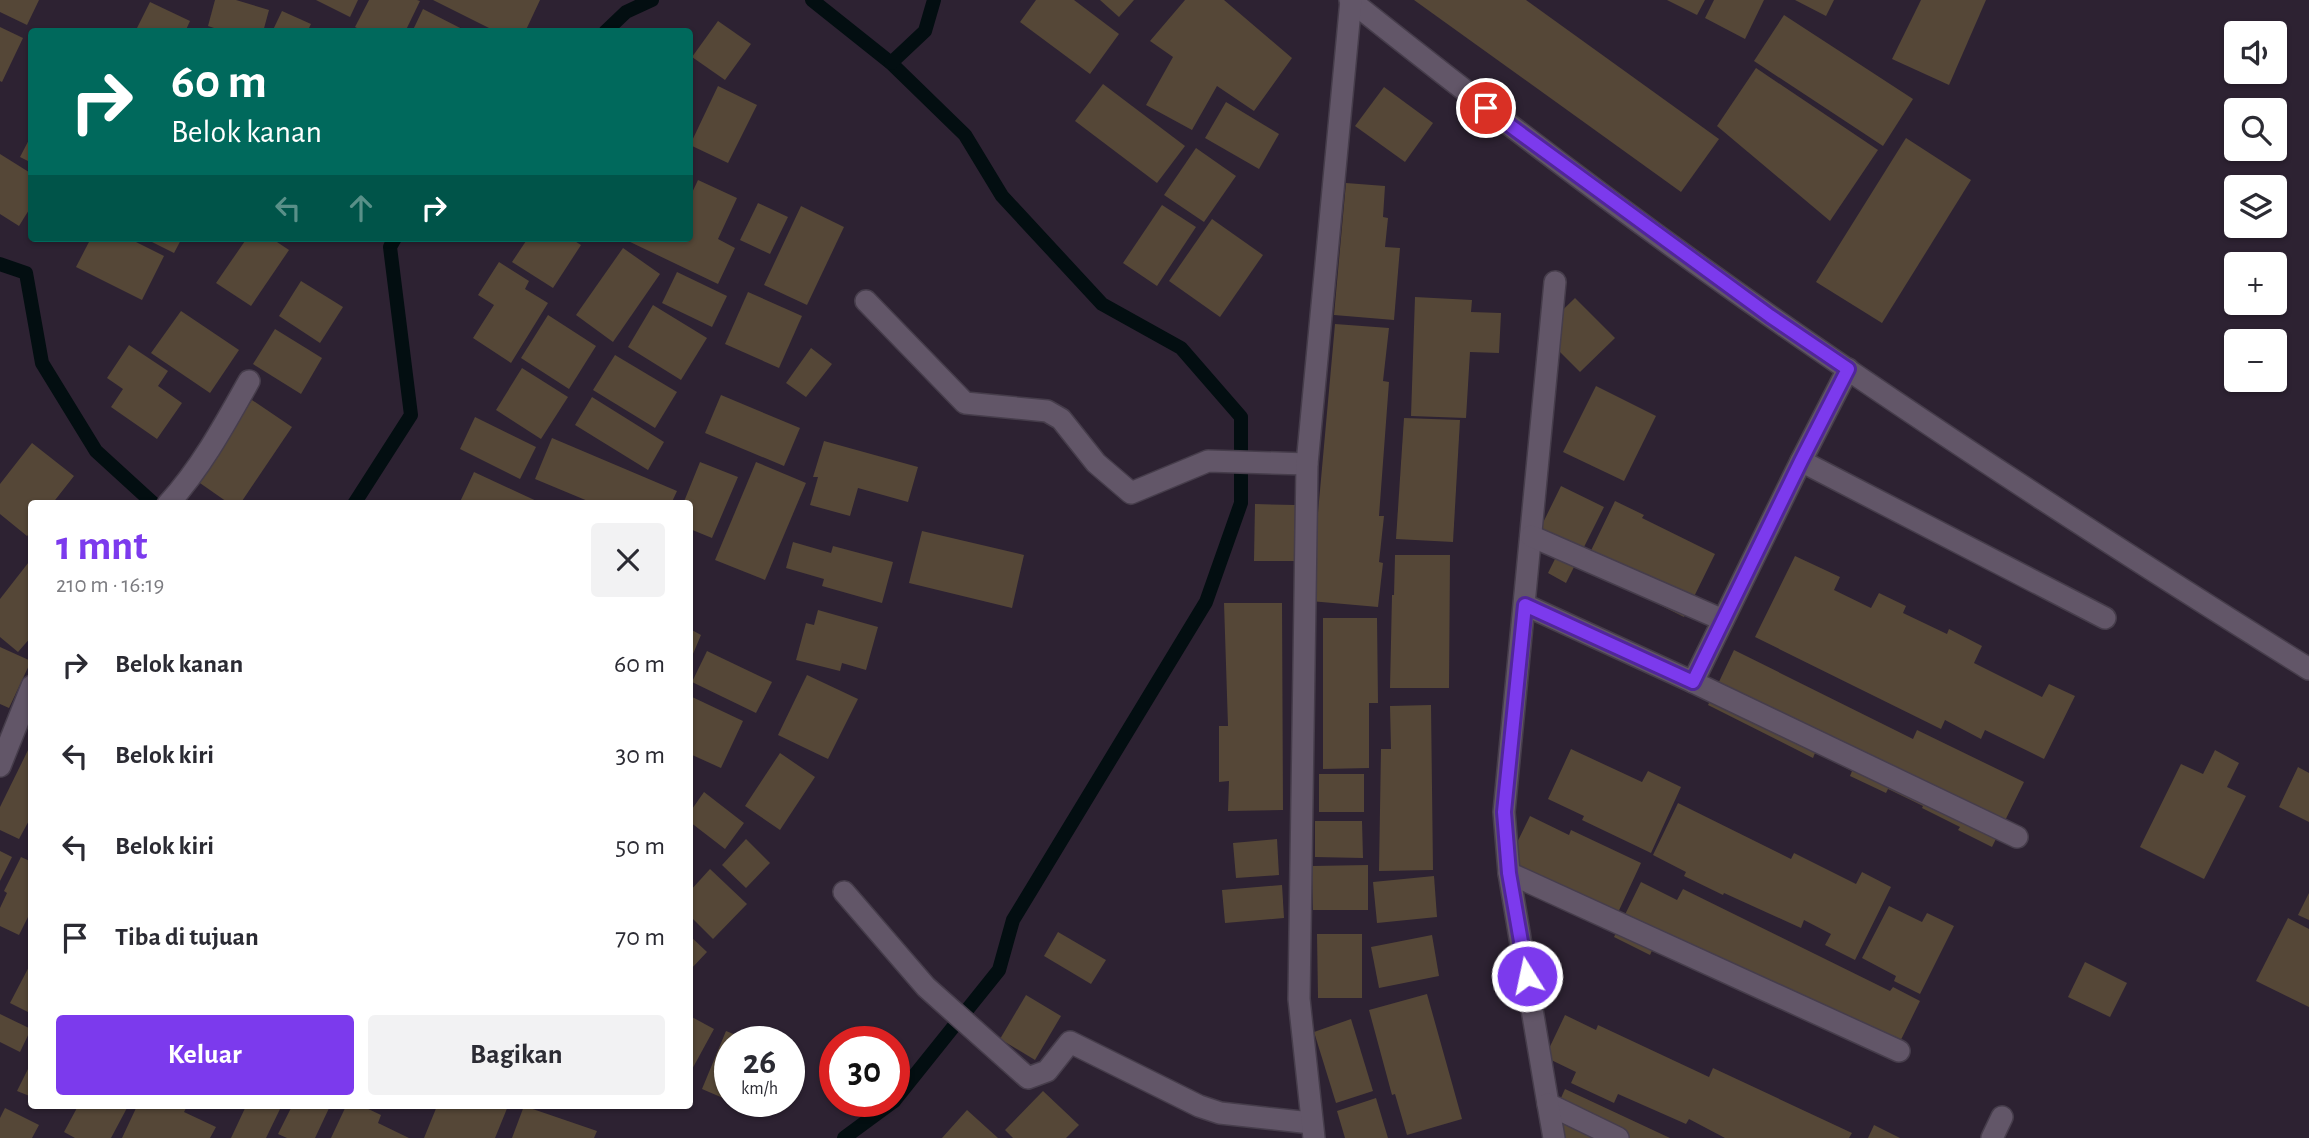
<!DOCTYPE html>
<html lang="id">
<head>
<meta charset="utf-8">
<style>
	body { margin:0; font-family:"Alegreya Sans",sans-serif; background:#f2f2f3; color:#2b2b33; height:100vh; display:flex; flex-direction:column; font-size:26px; white-space:nowrap }
	* { box-sizing:border-box; margin:0 }
	p { font-size:23px; color:#7c7c81 }
	.icon { flex:none; width:38px; height:38px; fill:none; stroke:currentColor; stroke-width:2; stroke-linecap:round; stroke-linejoin:round }
	.map { position:relative; flex:1; overflow:hidden }
	.sheet { position:absolute; left:28px; top:500px; width:665px; height:609px; display:flex; flex-direction:column; background:#fff; border-radius:7px; box-shadow:0 2px 5px #0004 }
	.sheet>* { flex:none }
	.guide { position:absolute; left:28px; top:28px; width:665px; height:214px; border-radius:7px; box-shadow:0 2px 5px #0004; background:#00695c; color:#fff; overflow:hidden }
	.tools { position:absolute; left:2224px; top:21px; display:grid; gap:14px }
	.tools a { display:grid; place-items:center; width:63px; height:63px; border-radius:7px; background:#fff; box-shadow:0 2px 5px #0004; font-size:35px }
	.speed { position:absolute; left:714px; top:1026px; display:flex; gap:14px; font-size:35px; font-weight:700; text-align:center }
	.speed>* { display:grid; place-content:center; width:91px; height:91px; border-radius:50%; background:#fff; box-shadow:0 2px 5px #0004; line-height:1 }
	.speed small { font-size:18px; font-weight:400 }
	.speed .limit { border:10px solid #d22; background:#fff; color:#111 }
	.pin { position:absolute; display:grid; place-items:center; width:60px; height:60px; color:#fff; margin:-30px; border:4px solid #fff; border-radius:50%; box-shadow:0 2px 7px #0007 }
	.me { position:absolute; width:77px; margin:-38px; rotate:350deg; stroke-linejoin:round; filter:drop-shadow(0 0 5px #0008) }
	.turn { display:flex; align-items:center; gap:24px; height:147px; padding:0 28px; font-size:32px }
	.turn .icon { width:91px; height:91px; stroke-width:2.5 }
	.turn b { display:block; font-size:49px; line-height:60px }
	.lanes { display:flex; align-items:center; height:66px; padding:0 28px; background:#0003; justify-content:center; gap:35px; direction:ltr }
	.lanes .off { opacity:.35 }
	.round { display:grid; place-items:center; flex:none; width:74px; height:74px; border-radius:7px; background:#f2f2f3 }
	.summary { display:flex; align-items:center; justify-content:space-between; height:119px; padding:0 28px }
	h1 { font-size:42px; font-weight:700; line-height:52px; color:#7c3aed }
	.primary-button { display:flex; gap:14px; margin-top:auto; padding:14px 28px }
	.primary-button a { flex:1; height:80px; border-radius:7px; background:#7c3aed; color:#fff; font-size:28px; font-weight:700; line-height:80px; text-align:center }
	.primary-button a+a { background:#f2f2f3; color:#2b2b33 }
	ul { padding:0; list-style:none }
	li { display:flex; align-items:center; gap:21px; height:91px; padding:0 28px }
	li div { flex:1 }
	li b { display:block; font-size:26px }
	li em { font-style:normal }
	.map>svg:first-child { display:block }
</style>
</head>
<body>
<div class="map">
<svg width="2309" height="1138" viewBox="0 0 2309 1138">
	<rect width="100%" height="100%" fill="#2d2232"/>
	<g fill="none" stroke-linecap="round" stroke-linejoin="round">
		<g stroke="#030e11" stroke-width="14">
			<path d="M 812,0 L 891,63 L 965,135 L 1002,196 L 1102,304 L 1181,348 L 1241,417 L 1241,503 L 1206,602 L 1013,920 L 999,970 L 894,1101"/>
			<path d="M 605,32 L 626,12 L 652,0"/>
			<path d="M 891,63 L 925,31 L 934,0"/>
			<path d="M 0,264 L 26,273 L 42,363 L 96,451 L 154,504"/>
			<path d="M 354,504 L 411,415 L 390,247 L 395,238"/>
			<path d="M 844,1138 L 894,1101"/>
		</g>
	</g>
	<g fill="#554737">
		<path d="M 0,0 L 39,0 L 27,25 L 0,12 Z"/>
		<path d="M 215,0 L 236,0 L 269,10 L 263,32 L 226,32 L 208,26 Z"/>
		<path d="M 316,0 L 358,0 L 350,17 Z"/>
		<path d="M 369,0 L 417,0 L 420,1 L 405,32 L 364,32 L 355,27 Z"/>
		<path d="M 433,0 L 540,0 L 525,32 L 497,32 Z"/>
		<path d="M 1036,0 L 1074,0 L 1119,34 L 1090,74 L 1020,22 Z"/>
		<path d="M 1100,0 L 1134,0 L 1119,17 Z"/>
		<path d="M 1185,0 L 1224,0 L 1292,58 L 1254,111 L 1217,86 L 1192,130 L 1146,105 L 1173,57 L 1150,41 Z"/>
		<path d="M 1414,0 L 1526,0 L 1719,139 L 1681,192 Z"/>
		<path d="M 1667,0 L 1705,0 L 1697,15 Z"/>
		<path d="M 1714,0 L 1764,0 L 1745,39 L 1705,18 Z"/>
		<path d="M 1795,0 L 1834,0 L 1826,16 Z"/>
		<path d="M 1921,0 L 1986,0 L 1949,85 L 1892,59 Z"/>
		<path d="M 150,2 L 190,21 L 185,32 L 135,32 Z"/>
		<path d="M 423,9 L 468,32 L 412,32 Z"/>
		<path d="M 282,11 L 311,24 L 307,32 L 272,32 Z"/>
		<path d="M 1784,15 L 1913,99 L 1883,146 L 1754,61 Z"/>
		<path d="M 718,21 L 751,44 L 725,80 L 692,57 Z"/>
		<path d="M 0,27 L 23,38 L 2,82 L 0,81 Z"/>
		<path d="M 1756,68 L 1878,150 L 1830,221 L 1717,126 Z"/>
		<path d="M 1103,84 L 1185,146 L 1157,183 L 1075,121 Z"/>
		<path d="M 718,86 L 757,105 L 728,163 L 690,145 Z"/>
		<path d="M 1384,87 L 1433,123 L 1405,162 L 1355,126 Z"/>
		<path d="M 1226,102 L 1279,134 L 1259,169 L 1205,138 Z"/>
		<path d="M 32,134 L 32,163 L 20,157 Z"/>
		<path d="M 1906,138 L 1971,180 L 1882,323 L 1816,282 Z"/>
		<path d="M 1196,148 L 1236,176 L 1204,222 L 1164,195 Z"/>
		<path d="M 0,154 L 32,174 L 32,205 L 19,226 L 0,214 Z"/>
		<path d="M 698,180 L 737,198 L 718,239 L 735,248 L 718,284 L 626,240 L 627,238 L 690,238 L 690,197 Z"/>
		<path d="M 1346,183 L 1385,186 L 1383,217 L 1388,218 L 1385,247 L 1400,248 L 1394,320 L 1334,315 Z"/>
		<path d="M 758,203 L 788,217 L 770,254 L 740,240 Z"/>
		<path d="M 1162,205 L 1196,227 L 1157,286 L 1123,263 Z"/>
		<path d="M 801,206 L 844,227 L 807,305 L 764,285 Z"/>
		<path d="M 1212,219 L 1263,255 L 1220,317 L 1169,281 Z"/>
		<path d="M 91,238 L 128,238 L 164,256 L 142,300 L 76,267 Z"/>
		<path d="M 144,238 L 182,238 L 174,253 Z"/>
		<path d="M 247,238 L 271,238 L 289,250 L 251,306 L 216,283 Z"/>
		<path d="M 528,238 L 570,238 L 581,245 L 553,288 L 512,262 Z"/>
		<path d="M 623,248 L 660,274 L 613,342 L 576,315 Z"/>
		<path d="M 499,262 L 529,281 L 525,289 L 548,303 L 511,363 L 473,338 L 494,305 L 478,295 Z"/>
		<path d="M 677,272 L 727,296 L 712,327 L 662,303 Z"/>
		<path d="M 301,281 L 343,307 L 320,343 L 279,316 Z"/>
		<path d="M 748,292 L 802,316 L 779,368 L 725,344 Z"/>
		<path d="M 1415,297 L 1472,300 L 1471,312 L 1501,313 L 1499,353 L 1470,352 L 1466,418 L 1411,416 Z"/>
		<path d="M 1575,298 L 1615,338 L 1580,372 L 1540,332 Z"/>
		<path d="M 653,305 L 707,338 L 681,380 L 628,347 Z"/>
		<path d="M 181,311 L 239,350 L 210,393 L 151,353 Z"/>
		<path d="M 548,315 L 596,346 L 569,389 L 521,358 Z"/>
		<path d="M 1335,324 L 1389,328 L 1383,381 L 1389,382 L 1379,516 L 1384,516 L 1379,562 L 1383,563 L 1378,607 L 1310,601 Z"/>
		<path d="M 275,329 L 322,358 L 301,394 L 253,364 Z"/>
		<path d="M 129,345 L 168,371 L 158,386 L 182,403 L 157,439 L 111,407 L 123,389 L 107,378 Z"/>
		<path d="M 811,348 L 832,364 L 806,397 L 786,383 Z"/>
		<path d="M 615,355 L 677,392 L 655,428 L 593,390 Z"/>
		<path d="M 522,368 L 568,397 L 541,439 L 496,410 Z"/>
		<path d="M 1596,386 L 1656,416 L 1624,481 L 1563,452 Z"/>
		<path d="M 721,395 L 800,428 L 784,466 L 705,433 Z"/>
		<path d="M 592,397 L 664,442 L 648,470 L 575,425 Z"/>
		<path d="M 252,400 L 292,427 L 240,504 L 230,504 L 197,481 Z"/>
		<path d="M 475,417 L 536,447 L 520,479 L 460,449 Z"/>
		<path d="M 1404,418 L 1460,420 L 1453,542 L 1396,539 Z"/>
		<path d="M 552,438 L 677,491 L 671,504 L 595,504 L 535,479 Z"/>
		<path d="M 824,441 L 918,467 L 908,502 L 858,488 L 850,516 L 810,505 L 818,477 L 813,477 Z"/>
		<path d="M 32,443 L 74,476 L 52,504 L 32,504 L 32,531 L 27,536 L 0,514 L 0,484 Z"/>
		<path d="M 700,462 L 738,477 L 712,538 L 690,529 L 690,504 L 683,504 Z"/>
		<path d="M 756,462 L 806,483 L 765,580 L 715,560 Z"/>
		<path d="M 474,472 L 543,504 L 459,504 Z"/>
		<path d="M 1561,486 L 1604,507 L 1566,583 L 1548,573 L 1559,551 L 1535,539 Z"/>
		<path d="M 1615,501 L 1644,515 L 1642,518 L 1715,554 L 1684,617 L 1583,567 Z"/>
		<path d="M 1255,504 L 1295,505 L 1294,561 L 1254,561 Z"/>
		<path d="M 922,531 L 1024,555 L 1012,608 L 909,583 Z"/>
		<path d="M 793,542 L 831,553 L 833,546 L 893,562 L 882,603 L 822,586 L 824,579 L 786,568 Z"/>
		<path d="M 1395,555 L 1450,555 L 1449,688 L 1390,688 L 1392,595 L 1394,595 Z"/>
		<path d="M 1795,556 L 1840,577 L 1834,590 L 1871,608 L 1879,593 L 1906,606 L 1903,613 L 1947,634 L 1949,629 L 1982,646 L 1974,663 L 2042,697 L 2049,684 L 2075,696 L 2044,759 L 1985,730 L 1981,739 L 1945,720 L 1941,729 L 1755,637 Z"/>
		<path d="M 32,558 L 32,636 L 18,652 L 0,637 L 0,599 Z"/>
		<path d="M 1224,603 L 1282,603 L 1283,810 L 1228,811 L 1229,781 L 1219,782 L 1219,726 L 1228,726 Z"/>
		<path d="M 818,610 L 878,627 L 866,670 L 842,663 L 840,671 L 796,660 L 806,623 L 814,625 Z"/>
		<path d="M 1323,618 L 1377,618 L 1378,703 L 1369,703 L 1369,768 L 1323,769 Z"/>
		<path d="M 690,629 L 701,635 L 690,661 Z"/>
		<path d="M 0,647 L 31,661 L 9,708 L 0,704 Z"/>
		<path d="M 1734,650 L 1913,739 L 1917,730 L 2024,782 L 1992,847 L 1958,830 L 1960,827 L 1922,808 L 1923,806 L 1888,789 L 1886,793 L 1850,776 L 1852,771 L 1815,753 L 1813,758 L 1708,705 Z"/>
		<path d="M 707,651 L 772,682 L 756,713 L 692,682 Z"/>
		<path d="M 807,675 L 858,699 L 828,759 L 778,735 Z"/>
		<path d="M 690,696 L 743,721 L 721,768 L 690,754 Z"/>
		<path d="M 1431,705 L 1433,870 L 1379,871 L 1381,749 L 1391,749 L 1390,706 Z"/>
		<path d="M 32,742 L 32,815 L 19,839 L 0,830 L 0,807 Z"/>
		<path d="M 1571,749 L 1642,782 L 1648,771 L 1681,787 L 1651,853 L 1582,820 L 1584,816 L 1548,799 Z"/>
		<path d="M 2215,750 L 2239,763 L 2227,787 L 2246,796 L 2204,879 L 2140,847 L 2181,764 L 2203,774 Z"/>
		<path d="M 780,753 L 815,777 L 780,830 L 745,806 Z"/>
		<path d="M 2298,767 L 2309,773 L 2309,822 L 2279,807 Z"/>
		<rect x="1319" y="774" width="45" height="38"/>
		<path d="M 704,792 L 744,823 L 725,849 L 690,822 L 690,812 Z"/>
		<path d="M 1678,803 L 1791,859 L 1794,853 L 1856,884 L 1862,872 L 1891,887 L 1855,960 L 1825,945 L 1831,934 L 1804,920 L 1801,928 L 1724,893 L 1723,895 L 1684,876 L 1686,872 L 1653,855 Z"/>
		<path d="M 1530,816 L 1569,835 L 1571,830 L 1641,863 L 1615,919 L 1508,861 Z"/>
		<path d="M 1315,821 L 1362,821 L 1363,858 L 1315,857 Z"/>
		<path d="M 746,839 L 770,863 L 746,888 L 722,865 Z"/>
		<path d="M 1277,839 L 1279,875 L 1236,878 L 1233,843 Z"/>
		<path d="M 0,851 L 12,857 L 0,881 Z"/>
		<path d="M 21,857 L 32,862 L 32,909 L 19,935 L 0,926 L 0,908 L 7,893 L 4,891 Z"/>
		<path d="M 1368,865 L 1368,910 L 1313,910 L 1312,866 Z"/>
		<path d="M 710,869 L 747,904 L 713,939 L 690,916 L 690,891 Z"/>
		<path d="M 1434,876 L 1437,917 L 1377,923 L 1373,882 Z"/>
		<path d="M 1641,882 L 1677,900 L 1683,889 L 1890,991 L 1893,987 L 1920,1001 L 1893,1056 L 1655,944 L 1650,955 L 1614,937 Z"/>
		<path d="M 1282,885 L 1284,918 L 1225,923 L 1222,890 Z"/>
		<path d="M 2309,893 L 2309,920 L 2298,915 Z"/>
		<path d="M 1889,906 L 1922,922 L 1927,913 L 1954,926 L 1920,994 L 1894,981 L 1896,976 L 1862,958 Z"/>
		<path d="M 2288,918 L 2309,929 L 2309,1007 L 2256,981 Z"/>
		<path d="M 1058,932 L 1106,960 L 1091,984 L 1044,956 Z"/>
		<path d="M 1317,934 L 1362,934 L 1362,998 L 1318,998 Z"/>
		<path d="M 1432,935 L 1439,976 L 1379,988 L 1371,947 Z"/>
		<path d="M 690,936 L 707,952 L 690,970 Z"/>
		<path d="M 32,961 L 32,1014 L 10,1003 Z"/>
		<path d="M 2085,962 L 2127,983 L 2110,1017 L 2068,997 Z"/>
		<path d="M 1427,994 L 1462,1119 L 1407,1135 L 1395,1094 L 1392,1095 L 1369,1010 Z"/>
		<path d="M 1026,995 L 1061,1016 L 1035,1060 L 1000,1039 Z"/>
		<path d="M 0,1014 L 31,1029 L 20,1052 L 0,1042 Z"/>
		<path d="M 1565,1015 L 1596,1030 L 1598,1025 L 1709,1077 L 1713,1068 L 1852,1133 L 1849,1138 L 1725,1138 L 1689,1119 L 1686,1124 L 1618,1094 L 1614,1103 L 1571,1083 L 1576,1072 L 1545,1057 Z"/>
		<path d="M 690,1016 L 714,1029 L 690,1073 Z"/>
		<path d="M 1351,1019 L 1373,1091 L 1336,1103 L 1314,1032 Z"/>
		<path d="M 726,1031 L 751,1041 L 730,1041 L 730,1101 L 702,1089 Z"/>
		<path d="M 32,1061 L 32,1097 L 17,1091 Z"/>
		<path d="M 1565,1089 L 1670,1138 L 1543,1138 Z"/>
		<path d="M 1043,1091 L 1079,1125 L 1066,1138 L 1013,1138 L 1005,1130 Z"/>
		<path d="M 1376,1098 L 1388,1138 L 1345,1138 L 1337,1111 Z"/>
		<path d="M 78,1106 L 128,1106 L 111,1138 L 75,1138 L 64,1132 Z"/>
		<path d="M 137,1106 L 187,1106 L 184,1112 L 216,1127 L 210,1138 L 122,1138 Z"/>
		<path d="M 246,1106 L 281,1107 L 266,1138 L 231,1138 Z"/>
		<path d="M 292,1106 L 330,1106 L 315,1138 L 287,1138 L 278,1134 Z"/>
		<path d="M 346,1106 L 362,1106 L 381,1115 L 378,1123 L 409,1138 L 331,1138 Z"/>
		<path d="M 437,1106 L 508,1106 L 495,1138 L 424,1138 Z"/>
		<path d="M 524,1106 L 597,1131 L 594,1138 L 512,1138 Z"/>
		<path d="M 5,1108 L 39,1125 L 32,1138 L 0,1138 L 0,1118 Z"/>
		<path d="M 967,1110 L 998,1138 L 942,1138 Z"/>
		<path d="M 1874,1125 L 1900,1138 L 1868,1138 Z"/>
	</g>
	<g fill="none" stroke-linecap="round" stroke-linejoin="round">
		<g stroke="#463d4b" stroke-width="24">
			<g id="street">
				<path d="M 1350,0 C 1488,110 1628,217 1773,318 C 1948,440 2128,556 2309,669"/>
				<path d="M 1555,282 L 1504,812 L 1509,873 L 1899,1051"/>
				<path d="M 866,301 L 965,403 L 1047,411 L 1061,419 L 1096,463 L 1131,493 L 1208,461 L 1307,464"/>
				<path d="M 1801,461 L 2105,618"/>
				<path d="M 168,504 C 201,468 225,424 249,381"/>
				<path d="M 1531,536 L 1723,620"/>
				<path d="M 1525,605 L 1693,682 L 2017,837"/>
				<path d="M 1693,682 L 1801,461 L 1848,369"/>
				<path d="M 0,766 L 32,686"/>
				<path d="M 1509,873 L 1548,1104 L 1618,1138"/>
				<path d="M 844,892 L 926,987 L 1028,1078 L 1047,1071 L 1070,1042 L 1199,1106 L 1220,1113 L 1311,1123"/>
				<path d="M 1548,1104 L 1554,1138"/>
				<path d="M 1314,1138 L 1299,999 L 1307,464 L 1351,0"/>
				<path d="M 1992,1138 L 2002,1117"/>
			</g>
		</g>
		<use href="#street" stroke="#625668" stroke-width="21"/>
	</g>
	<g fill="none" stroke-linecap="round" stroke-linejoin="round">
		<g stroke="#51269a" stroke-width="18">
			<path id="route" d="M 1486,108 L 1770,316 L 1848,369 L 1801,461 L 1693,682 L 1525,605 L 1504,812 L 1509,873 L 1527,976"/>
		</g>
		<use href="#route" stroke="#7c3aed" stroke-width="12"/>
	</g>
</svg>
<div class="tools">
<a><svg class="icon" aria-label="sound" viewBox="0 0 24 24"><path d="M4 9h4l5-4v14l-5-4H4zM17 9q2 3 0 6"/></svg></a>
<a><svg class="icon" aria-label="search" viewBox="0 0 24 24"><circle cx="10" cy="10" r="6"/><path d="M15 15l6 6"/></svg></a>
<a><svg class="icon" aria-label="layers" viewBox="0 0 24 24"><path d="M12 4l9 5-9 5-9-5zM3 14l9 5 9-5"/></svg></a>
<a>+</a>
<a>−</a>
</div>
<div class="speed"><div>26<small>km/h</small></div><div class="limit">30</div></div>
<div class="pin" style="left:1486px;top:108px;background:#d93025"><svg class="icon" aria-label="arrive" viewBox="0 0 24 24"><path d="M6 21V4h12l-3 4 3 4H6"/></svg></div>
<svg class="me" style="left:1527px;top:976px" viewBox="-20 -20 40 40"><circle r="17" fill="#7c3aed" stroke="#fff" stroke-width="3"/><path d="M0-11L8 9 0 5-8 9z" fill="#fff"/></svg>
<div class="guide">
<div class="turn"><svg class="icon" aria-label="right" viewBox="0 0 24 24"><path d="M7 20v-9h11M14 6l5 5-5 5"/></svg><div><b>60 m</b>Belok kanan</div></div>
<div class="lanes"><svg class="icon off" aria-label="left" viewBox="0 0 24 24"><path d="M17 20v-9H6M10 6l-5 5 5 5"/></svg><svg class="icon off" aria-label="ahead" viewBox="0 0 24 24"><path d="M12 20V5M6 11l6-6 6 6"/></svg><svg class="icon" aria-label="right" viewBox="0 0 24 24"><path d="M7 20v-9h11M14 6l5 5-5 5"/></svg></div>
</div>
<section class="sheet">
<div class="summary"><div><h1>1 mnt</h1><p>210 m · 16:19</p></div><a class="round"><svg class="icon" aria-label="close" viewBox="0 0 24 24"><path d="M6 6l12 12M18 6L6 18"/></svg></a></div>
<ul>
<li><svg class="icon" aria-label="right" viewBox="0 0 24 24"><path d="M7 20v-9h11M14 6l5 5-5 5"/></svg><div><b>Belok kanan</b></div><em>60 m</em></li>
<li><svg class="icon" aria-label="left" viewBox="0 0 24 24"><path d="M17 20v-9H6M10 6l-5 5 5 5"/></svg><div><b>Belok kiri</b></div><em>30 m</em></li>
<li><svg class="icon" aria-label="left" viewBox="0 0 24 24"><path d="M17 20v-9H6M10 6l-5 5 5 5"/></svg><div><b>Belok kiri</b></div><em>50 m</em></li>
<li><svg class="icon" aria-label="arrive" viewBox="0 0 24 24"><path d="M6 21V4h12l-3 4 3 4H6"/></svg><div><b>Tiba di tujuan</b></div><em>70 m</em></li>
</ul>
<div class="primary-button"><a>Keluar</a><a>Bagikan</a></div>
</section>
</div>
</body>
</html>
